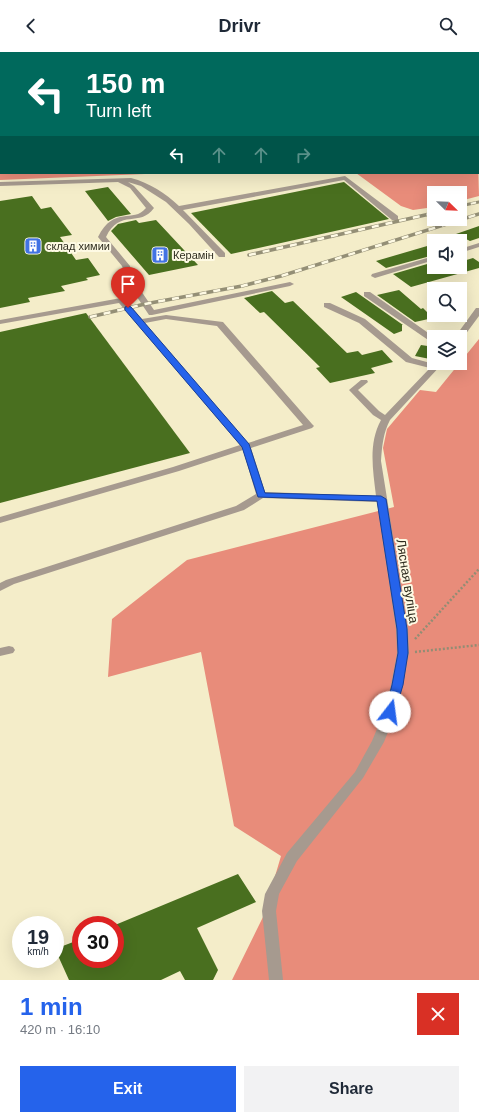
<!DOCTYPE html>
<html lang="en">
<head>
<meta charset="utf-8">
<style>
	body { margin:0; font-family:Arial,sans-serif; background:#f2f2f3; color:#1f2937; height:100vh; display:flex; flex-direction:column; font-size:15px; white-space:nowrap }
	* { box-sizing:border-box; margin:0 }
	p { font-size:13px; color:#747a83 }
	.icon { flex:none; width:22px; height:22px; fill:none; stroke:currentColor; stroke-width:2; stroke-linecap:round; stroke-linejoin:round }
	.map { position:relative; height:928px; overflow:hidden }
	.drawer { display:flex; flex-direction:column; background:#fff; flex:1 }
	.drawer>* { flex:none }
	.banner { position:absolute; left:0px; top:0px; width:479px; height:122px; box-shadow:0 4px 16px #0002; background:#00695c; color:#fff; overflow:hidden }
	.needle { width:26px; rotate:113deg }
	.buttons { position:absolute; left:427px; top:134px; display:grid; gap:8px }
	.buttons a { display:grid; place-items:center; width:40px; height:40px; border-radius:0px; background:#fff; box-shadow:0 4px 16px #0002; font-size:20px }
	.speed { position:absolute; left:12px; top:864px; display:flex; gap:8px; font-size:20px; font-weight:700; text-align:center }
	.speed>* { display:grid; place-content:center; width:52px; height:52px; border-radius:50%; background:#fff; box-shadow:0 4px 16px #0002; line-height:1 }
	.speed small { font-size:10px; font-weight:400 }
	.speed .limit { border:6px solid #d22; background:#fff; color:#111 }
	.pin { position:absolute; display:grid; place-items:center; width:34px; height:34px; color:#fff; margin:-41px -17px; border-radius:50% 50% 50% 0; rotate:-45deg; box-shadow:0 0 4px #0007 }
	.pin .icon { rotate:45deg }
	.me { position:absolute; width:44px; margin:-22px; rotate:15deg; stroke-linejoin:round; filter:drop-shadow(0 0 3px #0008) }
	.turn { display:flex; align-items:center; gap:14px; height:84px; padding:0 20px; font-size:18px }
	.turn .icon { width:52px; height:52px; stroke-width:2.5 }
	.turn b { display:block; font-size:28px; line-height:34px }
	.lanes { display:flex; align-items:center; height:38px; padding:0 20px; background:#0003; justify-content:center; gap:20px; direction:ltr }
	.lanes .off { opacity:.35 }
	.round { display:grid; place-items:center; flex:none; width:42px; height:42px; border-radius:0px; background:#f2f2f3 }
	.headline { display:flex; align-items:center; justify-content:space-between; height:68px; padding:0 20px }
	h1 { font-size:24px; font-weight:700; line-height:30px; color:#2563eb }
	.cta { display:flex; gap:8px; margin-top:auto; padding:8px 20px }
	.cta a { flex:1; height:46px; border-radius:0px; background:#2563eb; color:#fff; font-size:16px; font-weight:700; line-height:46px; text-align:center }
	.cta a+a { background:#f2f2f3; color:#1f2937 }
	header { display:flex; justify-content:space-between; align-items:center; height:52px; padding:0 20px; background:#fff; font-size:18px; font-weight:700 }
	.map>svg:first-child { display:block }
</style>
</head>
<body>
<header><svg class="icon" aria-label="back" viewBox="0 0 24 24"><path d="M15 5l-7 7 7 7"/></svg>Drivr<svg class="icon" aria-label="search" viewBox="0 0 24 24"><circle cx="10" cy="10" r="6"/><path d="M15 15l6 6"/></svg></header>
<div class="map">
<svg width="479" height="928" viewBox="0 0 479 928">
	<rect width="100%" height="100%" fill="#f4edc9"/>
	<g fill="#e88c7a">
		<path d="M 478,110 L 479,144 L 460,149 L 460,141 L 434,141 L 434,155 L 413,158 L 401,154 L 356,121 L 478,121 Z"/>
		<path d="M 0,119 L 1,121 L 144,121 L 145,122 L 0,128 Z"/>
		<path d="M 479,287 L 479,928 L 232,928 L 263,865 L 281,804 L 234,774 L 201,600 L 108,625 L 112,567 L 187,508 L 394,455 L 383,396 L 387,377 L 420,338 L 436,340 Z"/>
	</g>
	<g fill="#496f1f">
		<path d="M 344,130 L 389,167 L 231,202 L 191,161 Z"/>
		<path d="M 108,135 L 131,162 L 116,165 L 108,169 L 85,139 Z"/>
		<path d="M 32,144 L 41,157 L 51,155 L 72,183 L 60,185 L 76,208 L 88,206 L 100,223 L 86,226 L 88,228 L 61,234 L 65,239 L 28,246 L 30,250 L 0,256 L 0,149 Z"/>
		<path d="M 136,168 L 139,171 L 156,168 L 198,213 L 149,223 L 111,179 L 118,172 Z"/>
		<path d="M 479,174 L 479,186 L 470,189 L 456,182 Z"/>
		<path d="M 434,192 L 434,203 L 386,216 L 376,209 Z"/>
		<path d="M 473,206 L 479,210 L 479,216 L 411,235 L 393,222 L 434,210 L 434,215 L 460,215 L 460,210 Z"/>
		<path d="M 399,238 L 421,257 L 423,256 L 433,266 L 415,270 L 377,243 Z"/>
		<path d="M 272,239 L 285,251 L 293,249 L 347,301 L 358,299 L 362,303 L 382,298 L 393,310 L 371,316 L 375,321 L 330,331 L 316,316 L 320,315 L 264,260 L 260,261 L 244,246 Z"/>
		<path d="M 356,240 L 403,273 L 402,273 L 402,279 L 394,282 L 341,245 Z"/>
		<path d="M 86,261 L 190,401 L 0,451 L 0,280 Z"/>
		<path d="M 421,293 L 434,295 L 434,299 L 430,307 L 415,304 Z"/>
		<path d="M 238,822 L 256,850 L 197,876 L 218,918 L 213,928 L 185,928 L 180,919 L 161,928 L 69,928 L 55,897 L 81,887 L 81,907 L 115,907 L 115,873 Z"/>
	</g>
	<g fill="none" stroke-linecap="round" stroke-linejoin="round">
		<g stroke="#928d74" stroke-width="2.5" stroke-dasharray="2 2" stroke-linecap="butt">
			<path d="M 415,587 L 479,517"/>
			<path d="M 415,600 L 479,593"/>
		</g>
		<g fill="#a69a8f" fill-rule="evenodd">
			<path d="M 113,0 L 122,0 L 123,1 L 114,1 Z"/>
			<path d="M 185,0 L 192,0 L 184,1 Z"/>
			<rect x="0" y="39" width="1" height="5"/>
			<rect x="0" y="82" width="1" height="4"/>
			<path d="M 345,124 L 398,164 L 398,168 L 392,168 L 344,128 L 183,158 L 225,201 L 225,205 L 219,205 L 189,172 L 166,150 L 141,134 L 128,130 L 134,134 L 154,156 C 140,176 120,156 106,185 L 130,214 L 135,230 L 154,258 L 290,230 L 294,232 L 290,234 L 152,263 L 149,263 L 127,230 L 122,214 L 98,185 C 114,153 133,172 146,156 L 130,136 L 118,130 L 0,134 L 0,130 L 131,126 C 150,131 165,141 179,154 Z"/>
			<path d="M 479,191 L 479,195 L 460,201 L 460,197 Z"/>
			<path d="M 434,204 L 434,208 L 375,226 L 371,224 L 372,222 Z"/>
			<path d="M 364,240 L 370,240 L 434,285 L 434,292 L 364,244 Z"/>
			<path d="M 121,246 L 124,246 L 142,267 L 166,263 L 223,270 L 312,372 L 314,374 L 312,376 L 251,396 L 265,440 L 376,444 C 373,418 368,392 381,368 L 373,363 L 349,338 L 361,328 L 367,328 L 368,330 L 358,338 L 379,359 L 385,363 L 430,316 L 406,310 L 359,271 L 324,255 L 324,251 L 330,251 L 365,267 L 412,306 L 434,312 L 443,311 L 390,368 C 383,381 382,395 381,409 L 408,577 L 409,601 L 403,633 L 396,660 L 384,690 L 363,726 L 297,809 L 279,842 L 276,859 L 283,928 L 269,928 L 262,859 L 265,842 L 287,801 L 355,720 L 372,689 L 384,660 L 391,633 L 397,601 L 396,577 L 377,450 L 263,446 L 244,458 L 14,532 L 0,539 L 0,531 L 6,528 L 236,454 L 256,442 L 243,398 L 179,419 L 0,471 L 0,465 L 173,415 L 240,393 L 119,251 L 0,272 L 0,268 ZM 166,267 L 217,274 L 303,373 L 248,391 L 145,271 Z"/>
			<path d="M 476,256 L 479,256 L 479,264 L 462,287 L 460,287 L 460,285 L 455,285 Z"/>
			<path d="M 9,594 L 13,595 L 15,598 L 13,601 L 0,604 L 0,596 Z"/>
		</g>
		<g stroke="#948f76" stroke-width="3">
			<path id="rail-far1" d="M 460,154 L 479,150"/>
		</g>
		<g stroke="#948f76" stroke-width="3.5">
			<g id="rail">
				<path d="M 249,203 L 434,161"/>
				<path d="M 90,265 L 145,252 L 242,234 L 281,224 L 479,162"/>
			</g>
		</g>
		<use href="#rail-far1" stroke="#fefae4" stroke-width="2" stroke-dasharray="5.5" stroke-linecap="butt"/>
		<use href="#rail" stroke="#fefae4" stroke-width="2.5" stroke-dasharray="7" stroke-linecap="butt"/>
	</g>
	<path fill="#2563eb" stroke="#184099" d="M 128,254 L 131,255 L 249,392 L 265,441 L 381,444 L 386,447 L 407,577 L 408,601 L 403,633 L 394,663 L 386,663 L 385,660 L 392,633 L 398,601 L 397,577 L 377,449 L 258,445 L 242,395 L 125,258 L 125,255 Z"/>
	<defs>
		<g id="building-square" transform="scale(0.9)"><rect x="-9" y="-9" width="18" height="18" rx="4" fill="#4273e4" stroke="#fefae4"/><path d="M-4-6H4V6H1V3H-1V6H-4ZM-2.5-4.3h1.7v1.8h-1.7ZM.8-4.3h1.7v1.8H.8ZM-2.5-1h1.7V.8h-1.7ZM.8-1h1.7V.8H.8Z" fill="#fff"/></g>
	</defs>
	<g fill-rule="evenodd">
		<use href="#building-square" x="33" y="194"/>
		<use href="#building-square" x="160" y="203"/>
	</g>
	<g text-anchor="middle" stroke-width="4" stroke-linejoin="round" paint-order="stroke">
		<g font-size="11" fill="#302e20" stroke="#fefae4" text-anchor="start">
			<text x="46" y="198">склад химии</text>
			<text x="173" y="207">Керамін</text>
		</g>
		<g font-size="13" fill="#302e20" stroke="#fefae4">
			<text transform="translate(408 529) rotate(81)" y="5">Лясная вуліца</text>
		</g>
	</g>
</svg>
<div class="buttons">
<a><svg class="needle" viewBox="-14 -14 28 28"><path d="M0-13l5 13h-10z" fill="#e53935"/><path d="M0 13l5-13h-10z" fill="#747a83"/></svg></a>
<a><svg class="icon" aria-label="sound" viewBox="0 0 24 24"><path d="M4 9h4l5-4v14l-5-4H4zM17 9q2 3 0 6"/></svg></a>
<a><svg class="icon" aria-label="search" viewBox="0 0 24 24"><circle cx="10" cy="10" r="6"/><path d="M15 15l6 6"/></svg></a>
<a><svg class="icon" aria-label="layers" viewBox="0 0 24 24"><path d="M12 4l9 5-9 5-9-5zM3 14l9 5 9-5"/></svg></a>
</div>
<div class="speed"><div>19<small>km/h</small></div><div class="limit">30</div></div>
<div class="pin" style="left:128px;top:256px;background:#d93025"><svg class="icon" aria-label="arrive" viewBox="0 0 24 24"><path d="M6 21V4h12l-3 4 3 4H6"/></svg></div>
<svg class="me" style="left:390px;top:660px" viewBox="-20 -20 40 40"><circle r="19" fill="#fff"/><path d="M0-13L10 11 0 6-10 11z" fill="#2563eb"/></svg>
<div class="banner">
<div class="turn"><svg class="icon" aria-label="left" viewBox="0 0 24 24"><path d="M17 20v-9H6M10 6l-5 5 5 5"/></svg><div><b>150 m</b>Turn left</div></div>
<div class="lanes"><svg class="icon" aria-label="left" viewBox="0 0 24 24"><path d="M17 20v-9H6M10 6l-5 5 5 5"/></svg><svg class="icon off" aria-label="ahead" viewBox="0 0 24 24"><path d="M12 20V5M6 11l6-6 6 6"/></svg><svg class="icon off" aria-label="ahead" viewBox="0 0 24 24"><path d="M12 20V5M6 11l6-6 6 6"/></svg><svg class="icon off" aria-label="right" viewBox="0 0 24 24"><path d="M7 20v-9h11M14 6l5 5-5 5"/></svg></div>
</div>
</div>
<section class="drawer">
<div class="headline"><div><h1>1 min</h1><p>420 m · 16:10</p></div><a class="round" style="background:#d93025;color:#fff"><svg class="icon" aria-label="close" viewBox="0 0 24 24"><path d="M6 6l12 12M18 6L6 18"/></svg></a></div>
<div class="cta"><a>Exit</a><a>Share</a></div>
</section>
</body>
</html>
